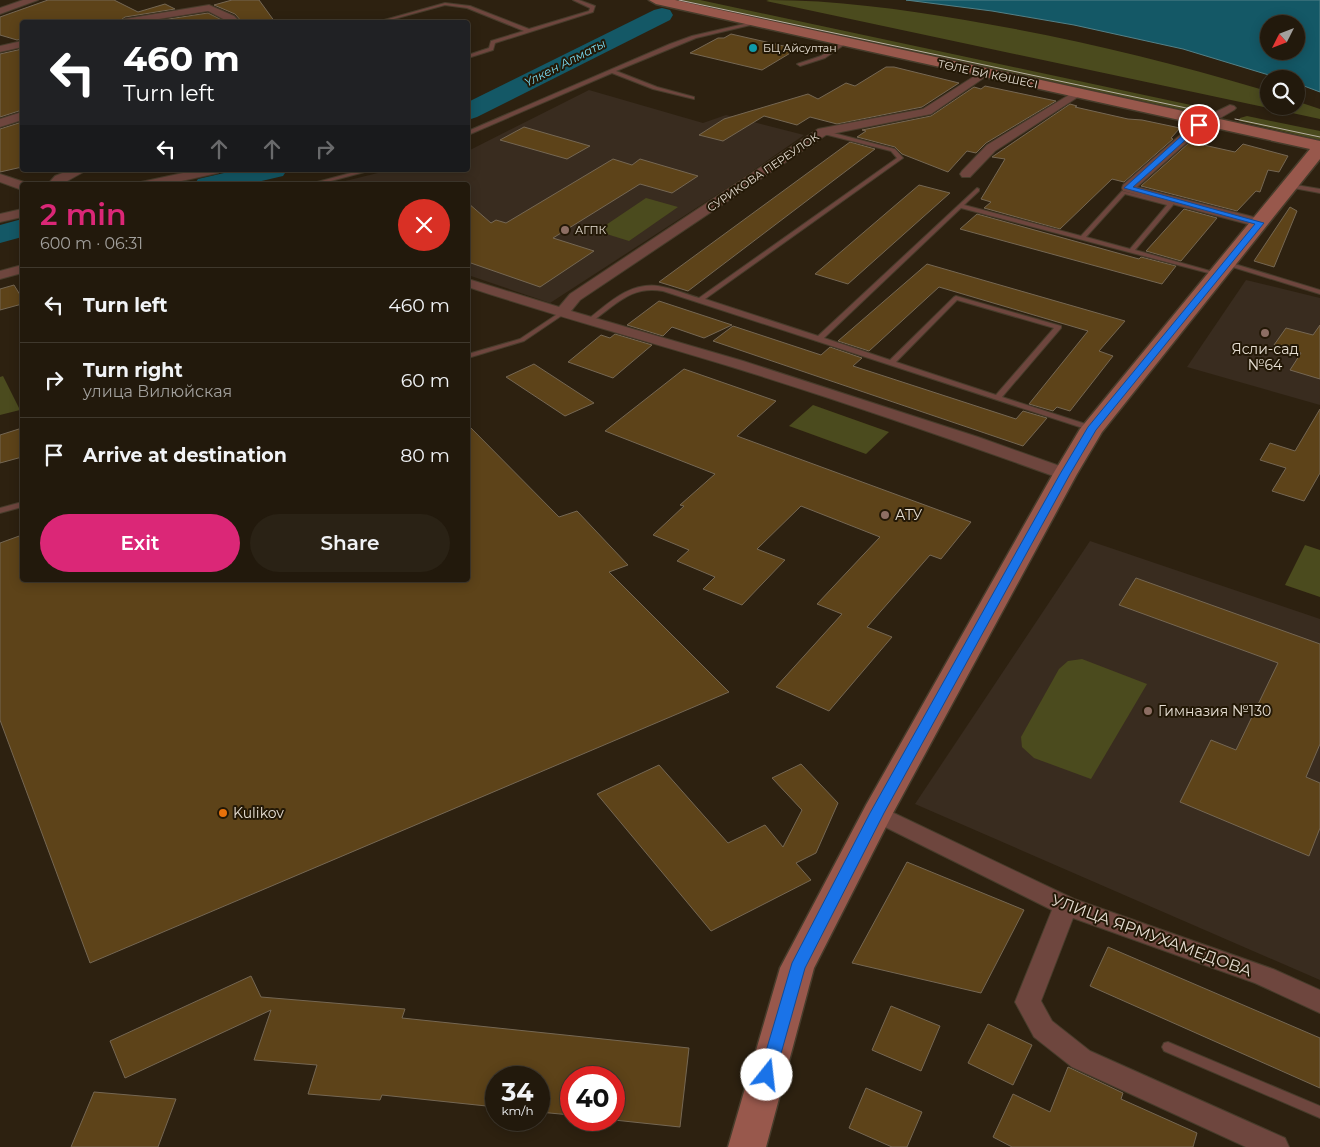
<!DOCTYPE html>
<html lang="en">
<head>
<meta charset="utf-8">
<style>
	body { margin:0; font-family:Montserrat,sans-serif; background:#2a2215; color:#f1f3f6; height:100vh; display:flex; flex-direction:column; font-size:19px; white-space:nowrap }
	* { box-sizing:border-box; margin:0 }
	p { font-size:16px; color:#a2a09d }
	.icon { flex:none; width:28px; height:28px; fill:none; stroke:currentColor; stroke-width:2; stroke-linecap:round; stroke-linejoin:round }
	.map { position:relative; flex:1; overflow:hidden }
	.panel { position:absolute; left:20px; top:182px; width:450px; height:400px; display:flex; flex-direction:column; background:#22190c; border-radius:5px; box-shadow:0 2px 12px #0003,0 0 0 1px #3f382d }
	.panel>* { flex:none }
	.top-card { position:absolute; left:20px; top:20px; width:450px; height:152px; border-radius:5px; box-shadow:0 2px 12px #0003,0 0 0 1px #3f382d; background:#202124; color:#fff; overflow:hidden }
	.needle { width:32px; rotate:228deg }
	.tools { position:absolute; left:1260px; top:15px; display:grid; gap:10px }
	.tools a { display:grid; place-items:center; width:45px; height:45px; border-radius:50%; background:#22190c; box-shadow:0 2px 12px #0003,0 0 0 1px #3f382d; font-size:25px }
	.speed { position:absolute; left:485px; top:1066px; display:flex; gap:10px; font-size:25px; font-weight:700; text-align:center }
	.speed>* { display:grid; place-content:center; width:65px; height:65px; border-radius:50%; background:#22190c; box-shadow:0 2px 12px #0003,0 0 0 1px #3f382d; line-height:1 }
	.speed small { font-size:12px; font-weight:400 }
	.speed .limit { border:8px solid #d22; background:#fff; color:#111 }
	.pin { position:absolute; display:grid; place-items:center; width:42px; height:42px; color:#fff; margin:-21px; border:2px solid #fff; border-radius:50%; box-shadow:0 1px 5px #0007 }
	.me { position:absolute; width:55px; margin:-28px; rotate:16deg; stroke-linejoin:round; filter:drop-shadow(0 0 4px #0008) }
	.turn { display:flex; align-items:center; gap:18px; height:105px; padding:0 20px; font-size:22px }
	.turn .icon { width:65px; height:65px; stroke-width:2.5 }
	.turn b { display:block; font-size:35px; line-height:42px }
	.lanes { display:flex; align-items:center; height:48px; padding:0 20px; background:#0003; justify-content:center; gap:25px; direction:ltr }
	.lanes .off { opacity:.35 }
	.round { display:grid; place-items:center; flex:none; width:52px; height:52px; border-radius:26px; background:#2a2215 }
	.head { display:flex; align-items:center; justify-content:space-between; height:85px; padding:0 20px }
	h1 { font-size:30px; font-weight:600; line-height:38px; color:#db2777 }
	.primary-button { display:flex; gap:10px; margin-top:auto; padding:10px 20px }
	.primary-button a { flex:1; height:58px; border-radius:30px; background:#db2777; color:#fff; font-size:20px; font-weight:600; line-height:58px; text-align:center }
	.primary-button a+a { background:#2a2215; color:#f1f3f6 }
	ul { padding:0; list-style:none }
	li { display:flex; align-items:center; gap:15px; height:75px; padding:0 20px; border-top:1px solid #3f382d }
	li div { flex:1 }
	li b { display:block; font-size:19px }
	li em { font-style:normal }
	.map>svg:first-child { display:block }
</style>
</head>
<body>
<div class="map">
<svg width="1320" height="1147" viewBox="0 0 1320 1147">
	<rect width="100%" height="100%" fill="#2d2110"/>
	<g fill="#392c1f">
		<path d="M 589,90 L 703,123 L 726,115 L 804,135 L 741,179 L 550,303 L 468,275 L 468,185 L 329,185 L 390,170 L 468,170 L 468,151 Z"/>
		<path d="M 1246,280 L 1320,298 L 1320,405 L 1187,367 Z"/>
		<path d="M 1090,541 L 1320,619 L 1320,980 L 915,804 Z"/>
	</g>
	<g fill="#4b4b1e">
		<path d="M 672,0 L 700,0 L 1205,108 L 1202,112 L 1198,113 Z"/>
		<path d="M 769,0 C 835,0 900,9 965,20 C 1065,37 1163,60 1260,89 L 1269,92 L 1269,106 L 1296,106 L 1296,101 L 1320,109 L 1320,119 L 766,1 Z"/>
		<path d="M 1247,116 L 1320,131 L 1320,140 L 1239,121 L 1240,118 Z"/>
		<path d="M 646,198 L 678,207 L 629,241 L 597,231 Z"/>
		<path d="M 3,376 L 20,410 L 0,415 L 0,377 Z"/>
		<path d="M 813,405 L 889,432 L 866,454 L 789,426 Z"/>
		<path d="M 1305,545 L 1320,550 L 1320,597 L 1285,585 Z"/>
		<path d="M 1082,659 L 1147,684 L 1091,779 L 1034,758 L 1022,747 L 1021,737 L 1059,669 L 1068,661 Z"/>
	</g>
	<path fill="#145866" stroke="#538087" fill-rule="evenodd" d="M 906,0 L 1320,0 L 1320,92 L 1296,83 L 1296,79 L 1282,79 L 1183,49 L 1074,25 L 992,11 ZM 1269,24 L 1296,24 L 1296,51 L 1269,51 Z"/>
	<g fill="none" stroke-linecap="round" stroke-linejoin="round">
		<g fill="#145866" fill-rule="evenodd">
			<path d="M 662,8 L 670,10 L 673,15 L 670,20 L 477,117 L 468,120 L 468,102 L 654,10 Z"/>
			<path d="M 237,170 L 287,170 L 283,176 L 244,185 L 194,185 L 198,179 Z"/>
			<path d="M 22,219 L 22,237 L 0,243 L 0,225 Z"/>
		</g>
	</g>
	<g fill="#5d4319" stroke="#756753">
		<path d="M 48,0 L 114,0 L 138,12 L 165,4 L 175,9 L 125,17 L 118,22 L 22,22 L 22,39 L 17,40 L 0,35 L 0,17 Z"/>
		<path d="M 232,0 L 259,0 L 275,22 L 242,22 L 235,14 L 214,5 Z"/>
		<path d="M 208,13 L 226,22 L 149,22 Z"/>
		<path d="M 731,34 L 797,49 L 762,70 L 690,53 L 718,38 L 724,38 Z"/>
		<path d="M 22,49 L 22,110 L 0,117 L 0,54 Z"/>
		<path d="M 886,67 L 894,67 L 959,83 L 922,107 L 837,124 L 810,117 L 797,125 L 764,116 L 723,141 L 699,135 L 724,119 L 808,94 L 818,99 L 846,83 L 855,86 Z"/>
		<path d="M 985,86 L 1056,101 L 986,143 L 976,153 L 967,151 L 948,172 L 902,154 L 895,147 L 857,137 L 866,131 L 862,130 L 931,116 L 974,87 L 981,89 Z"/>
		<path d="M 1070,104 L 1077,106 L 1075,107 L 1128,119 L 1142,120 L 1180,128 L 1171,138 L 1173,139 L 1124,182 L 1112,179 L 1060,229 L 984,208 L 991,202 L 981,199 L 1005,159 L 992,157 Z"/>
		<path d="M 22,122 L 22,167 L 0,172 L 0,129 Z"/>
		<path d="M 524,127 L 590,146 L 567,159 L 500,140 Z"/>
		<path d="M 850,142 L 875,149 L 688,291 L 659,282 Z"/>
		<path d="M 1190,142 L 1235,152 L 1243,144 L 1288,156 L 1279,172 L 1268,170 L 1260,192 L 1256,191 L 1237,211 L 1141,186 Z"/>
		<path d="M 613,159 L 632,165 L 640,159 L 698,176 L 672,193 L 640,184 L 553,238 L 594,251 L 540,287 L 468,262 L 468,203 L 491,223 L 496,220 L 506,223 Z"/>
		<path d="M 919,185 L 950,193 L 848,284 L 815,274 Z"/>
		<path d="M 1290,207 L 1297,211 L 1274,267 L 1254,261 Z"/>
		<path d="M 1184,209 L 1217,218 L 1181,261 L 1146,251 Z"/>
		<path d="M 977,214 L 1139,259 L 1141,257 L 1176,266 L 1162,284 L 960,229 Z"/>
		<path d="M 927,264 L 1125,321 L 1099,351 L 1113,356 L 1070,411 L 1057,407 L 1053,411 L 1029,404 L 1088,331 L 939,287 L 869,351 L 838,341 Z"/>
		<path d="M 14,285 L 22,298 L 22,304 L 0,310 L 0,289 Z"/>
		<path d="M 659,301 L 732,325 L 704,338 L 672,327 L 663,336 L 627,325 Z"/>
		<path d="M 1320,325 L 1320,379 L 1290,370 L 1301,353 L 1274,345 L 1286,328 L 1313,335 Z"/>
		<path d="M 733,326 L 821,355 L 830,347 L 862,358 L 853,366 L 1016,419 L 1023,411 L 1047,418 L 1023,446 L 713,341 Z"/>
		<path d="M 615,334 L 652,345 L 613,378 L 568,362 L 601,335 L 610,338 Z"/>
		<path d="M 534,364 L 580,394 L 594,403 L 565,416 L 506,377 Z"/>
		<path d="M 684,369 L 776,401 L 737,436 L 971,522 L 941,559 L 930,555 L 867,627 L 892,637 L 829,711 L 776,687 L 842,614 L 817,604 L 880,537 L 801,506 L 757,549 L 785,560 L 742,605 L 703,589 L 715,577 L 677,561 L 689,550 L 653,535 L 684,506 L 680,505 L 715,474 L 605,431 Z"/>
		<path d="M 1320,409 L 1320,473 L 1304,501 L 1272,491 L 1286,468 L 1260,460 L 1270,443 L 1295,451 Z"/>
		<path d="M 468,425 L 559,517 L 577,511 L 628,565 L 609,572 L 729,692 L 90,963 L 0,720 L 0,543 L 22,535 L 22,580 L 468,580 Z"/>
		<path d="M 22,428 L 22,457 L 0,463 L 0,435 Z"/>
		<path d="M 1136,578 L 1320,644 L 1320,744 L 1306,777 L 1320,783 L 1320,828 L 1309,856 L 1180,802 L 1211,740 L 1236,750 L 1278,663 L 1119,605 Z"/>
		<path d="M 801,764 L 838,803 L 816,853 L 796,863 L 811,880 L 711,931 L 597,794 L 659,765 L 728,843 L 765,825 L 783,847 L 802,810 L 772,778 Z"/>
		<path d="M 907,862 L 1024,910 L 981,993 L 852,963 Z"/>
		<path d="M 1108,947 L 1320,1038 L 1320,1088 L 1090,986 Z"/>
		<path d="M 251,976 L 261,997 L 405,1009 L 402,1018 L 689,1048 L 680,1127 L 614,1120 L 614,1078 L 571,1078 L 571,1115 L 539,1112 L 539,1078 L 496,1078 L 496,1107 L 382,1095 L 380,1100 L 308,1094 L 317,1065 L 254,1060 L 271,1010 L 125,1078 L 110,1041 Z"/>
		<path d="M 891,1006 L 940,1026 L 921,1071 L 872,1050 Z"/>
		<path d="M 988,1024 L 1032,1045 L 1013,1085 L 968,1063 Z"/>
		<path d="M 1068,1067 L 1123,1093 L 1121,1099 L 1197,1133 L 1193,1147 L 1012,1147 L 993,1137 L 1013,1094 L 1050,1112 Z"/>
		<path d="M 866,1088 L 922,1112 L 907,1147 L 892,1147 L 849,1128 Z"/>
		<path d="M 94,1092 L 176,1099 L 158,1147 L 71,1147 Z"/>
	</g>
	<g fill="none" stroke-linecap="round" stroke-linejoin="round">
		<g stroke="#473c2b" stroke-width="2">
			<g id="lane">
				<path d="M 573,0 L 579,0 L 595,6 L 593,12 L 495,43 L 493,50 L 468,58 L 468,55 L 489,48 L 491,41 L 524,31 L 467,8 L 445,5 L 383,22 L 377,22 L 445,3 L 470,6 L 529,29 L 589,11 L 590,8 Z"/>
				<path d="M 757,21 L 759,21 L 759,23 L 696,38 L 616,71 L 657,87 L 694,97 L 694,99 L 653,89 L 612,73 L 468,135 L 468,131 L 670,44 L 692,36 Z"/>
				<path d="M 844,41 L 848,42 L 825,58 L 800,66 L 797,64 L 821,56 Z"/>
				<path d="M 822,130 L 895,149 L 903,158 L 705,299 L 818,336 L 977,188 L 979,189 L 979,191 L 964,205 L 1081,236 L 1122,191 L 1173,203 L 1173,205 L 1135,250 L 1221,274 L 1218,276 L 1216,275 L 961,208 L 824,338 L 890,360 L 954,297 L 956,296 L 1061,326 L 1061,328 L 1002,397 L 1095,427 L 1096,429 L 1095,431 L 1092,431 L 663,291 C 631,285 616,305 591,322 L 587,322 L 587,320 C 608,304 629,282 658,286 C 672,288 685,294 699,298 L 897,158 L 891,151 L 820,133 L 820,131 ZM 1125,194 L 1167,205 L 1130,249 L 1086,237 ZM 957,300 L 1054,328 L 996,395 L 896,362 Z"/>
				<path d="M 362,170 L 372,170 L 316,185 L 306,185 Z"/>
				<path d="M 1290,184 L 1320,189 L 1320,193 L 1288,187 L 1287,186 Z"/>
				<path d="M 1228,262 L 1320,290 L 1320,294 L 1226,265 L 1226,263 Z"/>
				<path d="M 562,311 L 565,313 L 564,314 L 524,341 L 468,358 L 468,354 L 520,339 Z"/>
				<path d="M 22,502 L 22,507 L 0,513 L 0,508 Z"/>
				<path d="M 1168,1042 L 1320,1106 L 1320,1118 L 1164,1051 L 1162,1047 L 1164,1043 Z"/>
			</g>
		</g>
		<g stroke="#473c2b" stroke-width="2">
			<g id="street">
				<path d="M 23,0 L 38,0 L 0,14 L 0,8 Z"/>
				<path d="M 209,5 L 234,16 L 240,22 L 229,22 L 208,11 L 140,22 L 120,22 L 125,19 Z"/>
				<path d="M 22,41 L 22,47 L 0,52 L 0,46 Z"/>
				<path d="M 984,70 L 990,73 L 988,75 L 931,114 L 826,135 L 580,300 L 571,311 L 743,361 L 978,437 L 1071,470 L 1074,474 L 1071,478 L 1065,479 L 1059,478 C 951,439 842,401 732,367 C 644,340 555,316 468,287 L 468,279 L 559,307 L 570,294 L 818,129 L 923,109 Z"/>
				<path d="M 1077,90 L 1081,91 L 1083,93 L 1081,95 L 995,151 L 970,177 L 962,177 L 960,174 L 962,171 L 987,145 Z"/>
				<path d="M 1230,105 L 1234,106 L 1236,108 L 1234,110 L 1203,128 L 1137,187 L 1265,220 L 1267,223 L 1265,226 L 1255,226 L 1123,191 L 1122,188 L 1123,185 L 1195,122 Z"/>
				<path d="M 22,112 L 22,120 L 0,127 L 0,119 Z"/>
				<path d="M 70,170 L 87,170 L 60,185 L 47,185 L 55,176 Z"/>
				<path d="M 197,170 L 220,170 L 218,173 L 163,185 L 140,185 L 141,182 Z"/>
				<path d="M 0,174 L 27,183 L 28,185 L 22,185 L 22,190 L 0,182 Z"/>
				<path d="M 22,209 L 22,217 L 0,222 L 0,214 Z"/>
				<path d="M 22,265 L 22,273 L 0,279 L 0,271 Z"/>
				<path d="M 877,805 L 1074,899 L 1273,969 L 1320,990 L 1320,1013 L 1255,983 L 1073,918 L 1041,1001 L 1052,1021 L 1090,1051 L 1285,1138 L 1289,1147 L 1246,1147 L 1072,1067 L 1034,1037 L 1015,1002 L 1052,910 L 869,819 L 866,813 L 869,807 Z"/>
			</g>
		</g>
		<g stroke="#473c2b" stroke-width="3">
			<path id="secondary" d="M 649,0 L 675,0 L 1320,141 L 1320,159 L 1102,432 L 1077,474 L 893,813 L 814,968 L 766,1147 L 728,1147 L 780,968 L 866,805 L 1053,474 L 1080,429 L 1310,149 L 656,4 Z"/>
		</g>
		<use href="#lane" fill="#6e463e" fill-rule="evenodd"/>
		<use href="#street" fill="#6e463e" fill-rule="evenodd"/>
		<use href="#secondary" fill="#98584c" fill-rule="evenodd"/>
		<g stroke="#b8afa3" stroke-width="1">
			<path d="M 679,0 L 1191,109"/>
			<path d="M 1235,119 L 1320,137"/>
		</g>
	</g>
	<path fill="#1a73e8" stroke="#114b97" d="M 1196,123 L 1202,125 L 1133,187 L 1264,223 L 1096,430 L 1070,474 L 884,813 L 805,968 L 775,1075 L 773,1080 L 767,1082 L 761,1080 L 759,1075 L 792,963 L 870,813 L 1060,474 L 1088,427 L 1255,224 L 1124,188 Z"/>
	<circle fill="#0f9aa8" stroke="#231806" stroke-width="2" cx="753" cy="48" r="5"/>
	<g fill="#8d6e63" stroke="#231806" stroke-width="2">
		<circle cx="565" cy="230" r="5"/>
		<circle cx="1265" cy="333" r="5"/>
		<circle cx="885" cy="515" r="5"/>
		<circle cx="1148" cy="711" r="5"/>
	</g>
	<circle fill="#e8710a" stroke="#231806" stroke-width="2" cx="223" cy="813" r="5"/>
	<g text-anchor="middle" stroke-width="4" stroke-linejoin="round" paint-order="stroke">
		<g font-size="11" fill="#e7dfd4" stroke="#231806" text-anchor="start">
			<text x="763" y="52">БЦ Айсултан</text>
			<text x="575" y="234">АГПК</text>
		</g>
		<g font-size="11" fill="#e7dfd4" stroke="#231806">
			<text transform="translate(988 74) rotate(12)" y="4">ТӨЛЕ БИ КӨШЕСІ</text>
			<text transform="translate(763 172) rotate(-34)" y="4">СУРИКОВА ПЕРЕУЛОК</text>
		</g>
		<g font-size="12" font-style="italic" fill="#7adcf4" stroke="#231806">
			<text transform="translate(565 63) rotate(-27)" y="4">Үлкен Алматы</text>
		</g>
		<g font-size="14" fill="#e7dfd4" stroke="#231806" text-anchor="start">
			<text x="1265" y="354" text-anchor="middle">Ясли-сад<tspan x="1265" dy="16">№64</tspan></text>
			<text x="895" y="520">АТУ</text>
			<text x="1158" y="716">Гимназия №130</text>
			<text x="233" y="818">Kulikov</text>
		</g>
		<g font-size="16" fill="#e7dfd4" stroke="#231806">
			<text transform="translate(1152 935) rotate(20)" y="6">УЛИЦА ЯРМУХАМЕДОВА</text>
		</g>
	</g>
</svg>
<div class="tools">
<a><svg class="needle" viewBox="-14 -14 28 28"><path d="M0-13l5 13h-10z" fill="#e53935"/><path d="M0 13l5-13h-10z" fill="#a2a09d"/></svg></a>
<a><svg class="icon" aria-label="search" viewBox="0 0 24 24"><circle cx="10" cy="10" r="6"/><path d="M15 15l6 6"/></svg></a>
</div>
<div class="speed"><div>34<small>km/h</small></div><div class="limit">40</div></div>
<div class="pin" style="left:1199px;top:125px;background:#d93025"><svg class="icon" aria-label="arrive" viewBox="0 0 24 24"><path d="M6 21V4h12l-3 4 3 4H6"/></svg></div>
<svg class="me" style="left:767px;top:1075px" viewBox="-20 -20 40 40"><circle r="19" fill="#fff"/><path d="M0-13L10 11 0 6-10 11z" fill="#1a73e8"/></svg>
<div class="top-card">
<div class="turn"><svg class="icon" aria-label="left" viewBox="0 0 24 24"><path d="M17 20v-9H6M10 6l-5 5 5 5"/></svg><div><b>460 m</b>Turn left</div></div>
<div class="lanes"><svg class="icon" aria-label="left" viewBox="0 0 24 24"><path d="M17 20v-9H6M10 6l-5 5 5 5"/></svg><svg class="icon off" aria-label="ahead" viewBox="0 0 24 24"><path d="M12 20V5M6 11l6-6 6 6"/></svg><svg class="icon off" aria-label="ahead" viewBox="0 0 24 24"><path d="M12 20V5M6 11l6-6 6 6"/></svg><svg class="icon off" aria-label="right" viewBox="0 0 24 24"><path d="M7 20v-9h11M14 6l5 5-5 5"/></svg></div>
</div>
<section class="panel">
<div class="head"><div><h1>2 min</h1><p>600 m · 06:31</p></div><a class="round" style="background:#d93025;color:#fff"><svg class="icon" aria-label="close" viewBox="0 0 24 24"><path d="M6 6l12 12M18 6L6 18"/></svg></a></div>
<ul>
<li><svg class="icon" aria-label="left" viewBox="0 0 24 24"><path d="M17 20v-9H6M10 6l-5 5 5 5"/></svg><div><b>Turn left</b></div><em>460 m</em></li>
<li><svg class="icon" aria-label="right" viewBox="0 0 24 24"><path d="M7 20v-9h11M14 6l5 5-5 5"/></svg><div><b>Turn right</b><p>улица Вилюйская</p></div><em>60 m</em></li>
<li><svg class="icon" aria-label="arrive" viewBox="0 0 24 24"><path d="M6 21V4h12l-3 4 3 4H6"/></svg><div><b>Arrive at destination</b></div><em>80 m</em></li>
</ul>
<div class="primary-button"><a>Exit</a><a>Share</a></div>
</section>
</div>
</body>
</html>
